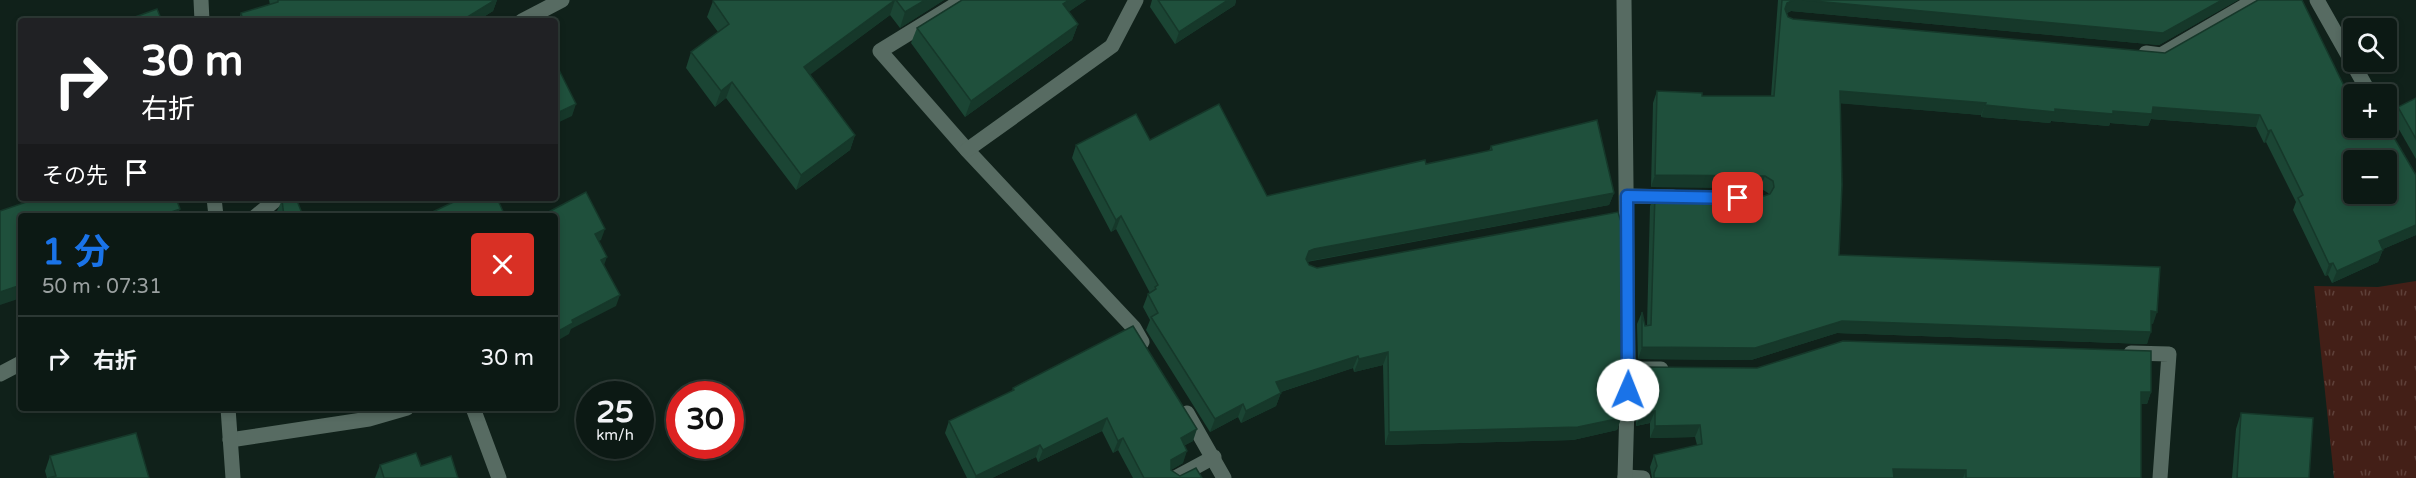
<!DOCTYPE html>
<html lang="ja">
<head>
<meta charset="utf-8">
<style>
	body { margin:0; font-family:"Varela Round","Noto Sans JP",sans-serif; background:#1a2622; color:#f1f3f6; height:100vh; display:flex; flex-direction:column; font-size:22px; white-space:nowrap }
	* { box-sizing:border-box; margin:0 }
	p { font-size:20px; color:#9aa0a0 }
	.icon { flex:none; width:33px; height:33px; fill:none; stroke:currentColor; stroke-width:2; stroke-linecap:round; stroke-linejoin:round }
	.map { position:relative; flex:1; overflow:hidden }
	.sheet { position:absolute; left:18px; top:213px; width:540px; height:198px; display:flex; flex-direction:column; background:#0c1914; border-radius:6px; box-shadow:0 3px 9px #0003,0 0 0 2px #2c3834 }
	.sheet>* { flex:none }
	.hud { position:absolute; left:18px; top:18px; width:540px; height:183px; border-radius:6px; box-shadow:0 3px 9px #0003,0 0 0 2px #2c3834; background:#202124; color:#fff; overflow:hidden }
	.buttons { position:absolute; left:2343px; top:18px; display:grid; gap:12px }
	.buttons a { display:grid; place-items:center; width:54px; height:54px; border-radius:6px; background:#0c1914; box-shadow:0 3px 9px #0003,0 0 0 2px #2c3834; font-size:30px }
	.speed { position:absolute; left:576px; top:381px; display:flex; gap:12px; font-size:30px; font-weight:700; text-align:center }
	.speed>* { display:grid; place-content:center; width:78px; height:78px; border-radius:50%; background:#0c1914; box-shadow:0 3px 9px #0003,0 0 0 2px #2c3834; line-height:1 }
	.speed small { font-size:15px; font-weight:400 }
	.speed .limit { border:9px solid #d22; background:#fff; color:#111 }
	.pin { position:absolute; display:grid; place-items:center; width:51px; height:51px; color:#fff; margin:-26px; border-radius:12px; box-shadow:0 3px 9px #0006 }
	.me { position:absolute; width:66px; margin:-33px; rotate:1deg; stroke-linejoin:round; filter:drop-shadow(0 0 4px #0008) }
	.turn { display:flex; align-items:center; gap:21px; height:126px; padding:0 24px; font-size:27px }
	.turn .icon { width:78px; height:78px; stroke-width:2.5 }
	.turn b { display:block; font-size:42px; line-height:51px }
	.then { display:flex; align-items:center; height:57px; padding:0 24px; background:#0003; gap:12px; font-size:22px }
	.round { display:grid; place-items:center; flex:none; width:63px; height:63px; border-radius:6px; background:#1a2622 }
	.summary { display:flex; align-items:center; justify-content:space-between; height:102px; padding:0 24px }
	h1 { font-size:36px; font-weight:700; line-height:45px; color:#1a73e8 }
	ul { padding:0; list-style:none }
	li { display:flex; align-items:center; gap:18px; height:84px; padding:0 24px; border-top:2px solid #2c3834 }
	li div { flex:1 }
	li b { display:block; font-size:22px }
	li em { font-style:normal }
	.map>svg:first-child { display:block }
</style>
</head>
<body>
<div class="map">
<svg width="2416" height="478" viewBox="0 0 2416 478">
	<defs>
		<pattern id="park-tufts" width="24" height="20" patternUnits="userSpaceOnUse" patternTransform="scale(1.5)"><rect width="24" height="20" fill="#431f17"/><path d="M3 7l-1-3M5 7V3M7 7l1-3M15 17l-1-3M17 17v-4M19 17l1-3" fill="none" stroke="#5e4039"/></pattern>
	</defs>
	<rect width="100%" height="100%" fill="#10211a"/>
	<path fill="url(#park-tufts)" d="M 2416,281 L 2416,478 L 2334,478 L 2314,286 L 2378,287 Z"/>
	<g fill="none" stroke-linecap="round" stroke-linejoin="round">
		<g stroke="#576b62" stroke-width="15">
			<path d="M 2146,53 L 2161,55 L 2255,0"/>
			<path d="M 1627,196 L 1673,197"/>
			<path d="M 1625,477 L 1643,478"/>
			<path d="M 1175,478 L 1214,457"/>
		</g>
		<g stroke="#576b62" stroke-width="15">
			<path d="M 963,0 L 880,51 L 967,150 L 1134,328 L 1142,342"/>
			<path d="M 1624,0 L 1628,369 L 1625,478"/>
			<path d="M 2317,0 L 2370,94"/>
			<path d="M 967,150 L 1112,46 L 1136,0"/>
			<path d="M 2131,353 L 2169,354 L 2160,478"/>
			<path d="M 1628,369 L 1661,369"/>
			<path d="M 473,408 L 499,478"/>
			<path d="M 1187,413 L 1224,478"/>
			<path d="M 230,440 L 369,419 L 407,408"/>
		</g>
		<g stroke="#576b62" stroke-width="15">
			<path d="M 201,0 L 202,21"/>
			<path d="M 522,21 L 562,0"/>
			<path d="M 214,198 L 216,216"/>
			<path d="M 256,216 L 278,198"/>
			<path d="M 0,374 L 21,363"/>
			<path d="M 228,408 L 233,478"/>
		</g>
	</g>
	<g fill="#1b4534">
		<path d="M 269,0 L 497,0 L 493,11 L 477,21 L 238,21 L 241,13 L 270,5 Z"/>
		<path d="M 714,0 L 944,0 L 900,28 L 890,15 L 810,74 L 855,135 L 850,150 L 796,190 L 726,98 L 715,107 L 686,68 L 691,52 L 718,32 L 707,17 L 713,1 Z"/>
		<path d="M 962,0 L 1086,0 L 1068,12 L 1078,24 L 1072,40 L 965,117 L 911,43 L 917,28 Z"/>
		<path d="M 1152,0 L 1236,0 L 1235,5 L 1175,44 L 1150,7 Z"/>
		<path d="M 1778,0 L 2238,0 L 2159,45 L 1791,11 L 1787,13 L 1788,17 L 1793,19 L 2354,128 L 2416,175 L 2416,235 L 2383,249 L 2378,262 L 2332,283 L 2328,275 L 2325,276 L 2293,210 L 2296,202 L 2266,142 L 2264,143 L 2256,127 L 2151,119 L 2148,126 L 2110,123 L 2109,126 L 2051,121 L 2050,123 L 1981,117 L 1981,115 L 1840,103 L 1839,255 L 2153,324 L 2151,323 L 2147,344 L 1837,333 L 1751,360 L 1638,359 L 1637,324 L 1642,312 L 1645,326 L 1647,326 L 1650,206 L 1655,194 L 1764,196 L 1769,194 L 1768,193 L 1760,188 L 1651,187 L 1653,103 L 1657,91 L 1702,96 L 1771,96 Z"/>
		<path d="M 2416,98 L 2416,159 L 2393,119 L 2398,107 Z"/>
		<path d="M 1150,140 L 1267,196 L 1489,151 L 1491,146 L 1614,193 L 1609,205 L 1307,262 L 1309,265 L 1621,418 L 1617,430 L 1573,440 L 1385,445 L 1383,365 L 1354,372 L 1353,368 L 1281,392 L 1276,406 L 1241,423 L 1238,417 L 1210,432 L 1146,330 L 1150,320 L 1143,307 L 1148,294 L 1150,293 L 1116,229 L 1111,232 L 1072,158 L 1076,145 Z"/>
		<path d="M 282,200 L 303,216 L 278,216 L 277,211 Z"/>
		<path d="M 1642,367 L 2151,392 L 2147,404 L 2141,404 L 2141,478 L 1652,478 L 1650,467 L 1654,455 L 1697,445 L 1695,437 L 1650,438 L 1650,423 L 1636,426 L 1637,379 Z"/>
		<path d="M 1013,388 L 1193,441 L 1185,445 L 1183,463 L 1171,470 L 1180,476 L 1202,478 L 1133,478 L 1118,450 L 1113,453 L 1102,431 L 1038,462 L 1036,457 L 992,478 L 967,478 L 945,433 L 949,421 L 1012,391 Z"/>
		<path d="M 2241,413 L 2309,478 L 2232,478 L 2236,429 Z"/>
		<path d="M 50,456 L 149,478 L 47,478 L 45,471 Z"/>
		<path d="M 380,465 L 421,466 L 458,478 L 375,478 Z"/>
	</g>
	<g fill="#16382a">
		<path d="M 495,0 L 497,0 L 493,11 L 477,21 L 461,21 Z"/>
		<path d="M 895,0 L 890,15 L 799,83 L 804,67 Z"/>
		<path d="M 925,0 L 944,0 L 900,28 L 905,12 Z"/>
		<path d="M 1069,0 L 1086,0 L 1057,20 L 1063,4 Z"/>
		<path d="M 1228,0 L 1236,0 L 1235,5 L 1175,44 L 1179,32 Z"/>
		<path d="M 1794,0 L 2238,0 L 2159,45 L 1791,11 L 1782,15 L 1787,3 Z"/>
		<path d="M 1078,24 L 1072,40 L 965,117 L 971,101 Z"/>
		<path d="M 732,82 L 726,98 L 715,107 L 721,91 Z"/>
		<path d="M 1840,91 L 1986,103 L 1981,115 L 1836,103 Z"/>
		<path d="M 576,104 L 572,116 L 555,124 L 555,114 Z"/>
		<path d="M 1985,105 L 2055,109 L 2113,111 L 2153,107 L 2260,115 L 2256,127 L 2151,119 L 2148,126 L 2110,123 L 2109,126 L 2051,121 L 2050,123 L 1981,117 Z"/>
		<path d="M 2271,130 L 2266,142 L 2264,143 L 2268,131 Z"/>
		<path d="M 855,135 L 850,150 L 796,190 L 801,175 Z"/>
		<path d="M 1655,175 L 1765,176 L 1760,188 L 1651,187 Z"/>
		<path d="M 1614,193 L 1609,205 L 1309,261 L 1304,264 L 1309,251 L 1314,249 Z"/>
		<path d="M 180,209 L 177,216 L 160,216 Z"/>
		<path d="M 1121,216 L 1116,229 L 1111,232 L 1116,220 Z"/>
		<path d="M 2416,225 L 2416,235 L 2374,253 L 2379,241 Z"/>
		<path d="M 605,229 L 601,240 L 591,245 L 595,234 Z"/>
		<path d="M 2383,250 L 2378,262 L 2332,283 L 2337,271 Z"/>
		<path d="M 607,257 L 603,268 L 601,260 Z"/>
		<path d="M 2333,263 L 2328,275 L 2325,276 L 2329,264 Z"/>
		<path d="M 21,285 L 21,298 L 0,305 L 0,292 Z"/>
		<path d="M 620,295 L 616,306 L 571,329 L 569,334 L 555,342 L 555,333 L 572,320 Z"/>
		<path d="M 2151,311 L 2157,312 L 2153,324 L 2147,323 Z"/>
		<path d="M 1842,321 L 2151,332 L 2147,344 L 1837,333 L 1751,360 L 1638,359 L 1642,347 Z"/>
		<path d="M 1388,352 L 1383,365 L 1354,372 L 1359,359 Z"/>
		<path d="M 1358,356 L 1353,368 L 1271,395 L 1276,382 Z"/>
		<path d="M 2141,392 L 2151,392 L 2147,404 L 2136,404 Z"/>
		<path d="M 1281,393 L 1276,406 L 1241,423 L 1246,411 Z"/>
		<path d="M 1243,404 L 1238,417 L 1210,432 L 1215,419 Z"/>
		<path d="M 1655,411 L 1650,423 L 1636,426 L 1641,414 Z"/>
		<path d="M 1107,418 L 1102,431 L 1038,462 L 1043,450 Z"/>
		<path d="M 1621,418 L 1617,430 L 1573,440 L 1385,445 L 1389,432 Z"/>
		<path d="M 1700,425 L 1695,437 L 1650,438 L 1655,426 Z"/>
		<path d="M 1197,429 L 1193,441 L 1176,450 L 1181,438 Z"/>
		<path d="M 1123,438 L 1118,450 L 1113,453 L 1118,441 Z"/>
		<path d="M 1040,445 L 1036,457 L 992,478 L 975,478 L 976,476 Z"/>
		<path d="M 1187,451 L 1183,463 L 1167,472 L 1171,460 Z"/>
		<path d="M 1893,469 L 1966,470 L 1963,478 L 1890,478 Z"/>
	</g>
	<g fill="#1f503c" stroke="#16382a" stroke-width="1.5" fill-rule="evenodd">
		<path d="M 278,0 L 495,0 L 461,21 L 243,21 L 241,13 L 278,2 Z"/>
		<path d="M 714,0 L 895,0 L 804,67 L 855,135 L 801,175 L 732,82 L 721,91 L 691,52 L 729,24 L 713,1 Z"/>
		<path d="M 896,0 L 925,0 L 905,12 Z"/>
		<path d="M 962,0 L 1069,0 L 1063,4 L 1078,24 L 971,101 L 917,28 Z"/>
		<path d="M 1158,0 L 1228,0 L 1179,32 Z"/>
		<path d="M 1782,0 L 1794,0 L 1787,3 L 1785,9 L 1788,17 L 1793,19 L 2165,53 L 2258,0 L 2302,0 L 2351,100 L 2354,99 L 2354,128 L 2386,128 L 2386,124 L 2416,175 L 2416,225 L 2379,241 L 2383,250 L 2337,271 L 2333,263 L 2329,264 L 2298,198 L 2303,195 L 2271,130 L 2268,131 L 2260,115 L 2153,107 L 2152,114 L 2113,111 L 2113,114 L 2055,109 L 2055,112 L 1985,105 L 1986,103 L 1840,91 L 1842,185 L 1839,255 L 2160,267 L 2157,312 L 2151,311 L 2151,332 L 1842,321 L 1755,348 L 1642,347 L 1642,312 L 1645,326 L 1651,325 L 1655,194 L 1764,196 L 1770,194 L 1774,187 L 1773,181 L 1765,176 L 1655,175 L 1657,91 L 1702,93 L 1702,96 L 1774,96 ZM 2354,160 L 2386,160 L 2386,194 L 2354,194 Z"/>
		<path d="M 1803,0 L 2222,0 L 2163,33 Z"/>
		<path d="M 157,9 L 162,21 L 124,21 Z"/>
		<path d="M 555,62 L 576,104 L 555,114 Z"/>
		<path d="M 2416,98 L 2416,139 L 2398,107 Z"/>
		<path d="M 1219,104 L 1267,196 L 1425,160 L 1426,164 L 1492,150 L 1491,146 L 1597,120 L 1614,193 L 1314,249 L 1309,251 L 1306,259 L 1309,265 L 1317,268 L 1618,212 L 1622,225 L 1621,418 L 1578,427 L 1389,432 L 1388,352 L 1359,359 L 1358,356 L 1276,382 L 1281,393 L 1246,411 L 1243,404 L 1215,419 L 1151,317 L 1158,313 L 1148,294 L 1156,289 L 1155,287 L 1158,285 L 1121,216 L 1116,220 L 1076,145 L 1136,114 L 1150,140 Z"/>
		<path d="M 586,192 L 605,229 L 595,234 L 607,257 L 601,260 L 620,295 L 572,320 L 573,323 L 555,333 L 555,216 L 541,216 Z"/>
		<path d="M 38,198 L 176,198 L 180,209 L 160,216 L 21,216 L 21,285 L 0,292 L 0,211 Z"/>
		<path d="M 283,198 L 296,198 L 303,216 L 284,216 L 282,200 Z"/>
		<path d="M 462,198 L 497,198 L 505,216 L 424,216 Z"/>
		<path d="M 1133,326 L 1197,429 L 1181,438 L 1187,451 L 1171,460 L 1171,470 L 1180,476 L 1196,468 L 1202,478 L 1144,478 L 1123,438 L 1118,441 L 1107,418 L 1043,450 L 1040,445 L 976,476 L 949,421 L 1014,390 L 1013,388 Z"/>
		<path d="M 1843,341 L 2151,351 L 2151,392 L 2141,392 L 2141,478 L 1966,478 L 1966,470 L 1893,469 L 1894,478 L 1654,478 L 1654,473 L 1657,466 L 1654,455 L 1702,444 L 1700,425 L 1655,426 L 1655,411 L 1641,414 L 1642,367 L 1757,368 Z"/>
		<path d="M 2241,413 L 2313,418 L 2309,478 L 2237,478 Z"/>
		<path d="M 136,433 L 149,478 L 48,478 L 56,476 L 50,456 Z"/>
		<path d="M 416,453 L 421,466 L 451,456 L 458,478 L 384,478 L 380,465 Z"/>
	</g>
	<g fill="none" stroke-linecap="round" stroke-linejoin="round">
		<g stroke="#114b97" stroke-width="15">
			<path id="route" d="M 1628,390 L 1627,196 L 1738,198"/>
		</g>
		<use href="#route" stroke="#1a73e8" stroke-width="10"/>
	</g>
</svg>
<div class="buttons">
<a><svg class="icon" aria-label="search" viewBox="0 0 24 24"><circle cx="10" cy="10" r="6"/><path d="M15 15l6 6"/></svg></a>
<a>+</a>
<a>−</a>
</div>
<div class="speed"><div>25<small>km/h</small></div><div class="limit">30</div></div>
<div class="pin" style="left:1738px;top:198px;background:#d93025"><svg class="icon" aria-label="arrive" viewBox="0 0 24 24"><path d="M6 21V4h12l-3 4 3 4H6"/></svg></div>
<svg class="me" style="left:1628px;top:390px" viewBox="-20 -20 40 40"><circle r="19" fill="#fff"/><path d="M0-13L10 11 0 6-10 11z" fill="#1a73e8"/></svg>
<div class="hud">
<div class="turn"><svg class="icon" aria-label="right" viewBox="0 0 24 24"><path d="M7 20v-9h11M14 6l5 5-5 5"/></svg><div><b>30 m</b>右折</div></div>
<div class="then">その先<svg class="icon" aria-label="arrive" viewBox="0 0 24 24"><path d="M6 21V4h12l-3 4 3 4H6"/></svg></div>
</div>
<section class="sheet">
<div class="summary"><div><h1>1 分</h1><p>50 m · 07:31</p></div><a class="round" style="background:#d93025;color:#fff"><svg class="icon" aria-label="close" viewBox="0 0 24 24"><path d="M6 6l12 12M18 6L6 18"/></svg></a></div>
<ul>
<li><svg class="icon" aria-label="right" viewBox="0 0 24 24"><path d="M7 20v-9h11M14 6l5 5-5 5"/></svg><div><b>右折</b></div><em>30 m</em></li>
</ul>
</section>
</div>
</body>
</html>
